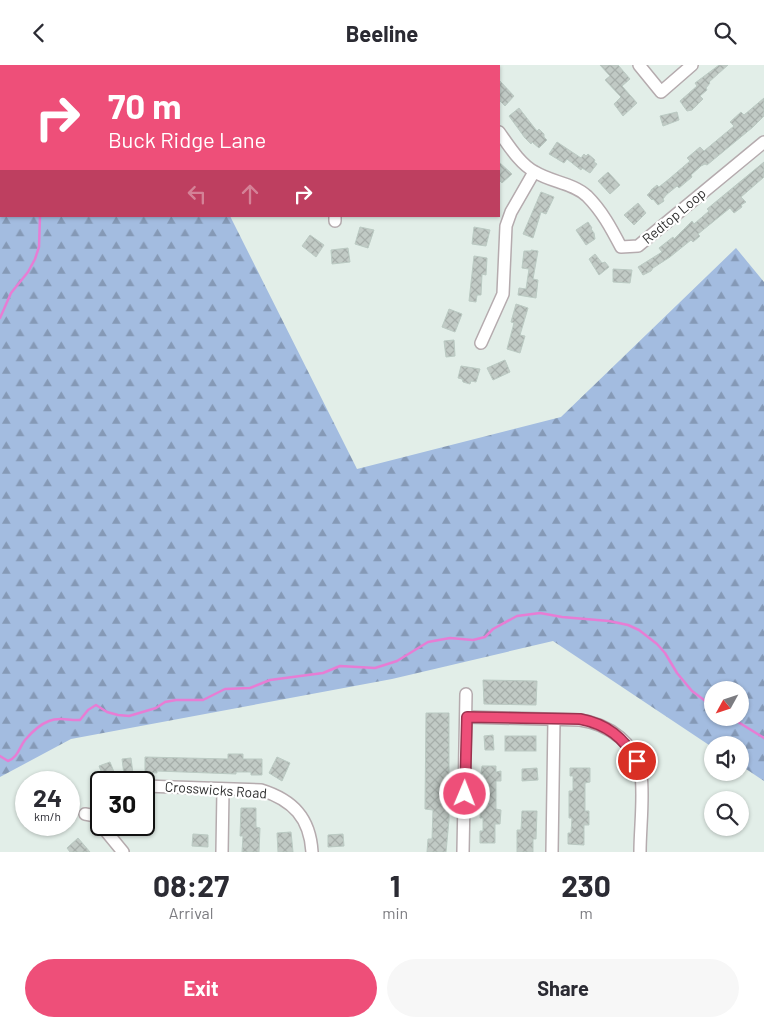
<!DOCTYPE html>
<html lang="en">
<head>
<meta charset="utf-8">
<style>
	body { margin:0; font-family:Barlow,sans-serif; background:#f7f7f7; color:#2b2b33; height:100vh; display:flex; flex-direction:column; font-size:19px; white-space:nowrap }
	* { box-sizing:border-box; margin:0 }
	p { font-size:16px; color:#7c7c81 }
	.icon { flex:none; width:28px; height:28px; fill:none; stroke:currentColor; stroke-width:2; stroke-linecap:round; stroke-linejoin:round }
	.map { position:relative; height:787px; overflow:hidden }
	.details { display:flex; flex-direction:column; background:#fff; flex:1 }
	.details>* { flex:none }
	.guide { position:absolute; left:0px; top:0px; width:500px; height:152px; box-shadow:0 1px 4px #0004; background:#ee4f79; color:#fff; overflow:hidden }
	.needle { width:32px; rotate:230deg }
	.controls { position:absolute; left:704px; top:616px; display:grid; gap:10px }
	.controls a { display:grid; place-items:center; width:45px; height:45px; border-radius:50%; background:#fff; box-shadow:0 1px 4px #0004; font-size:25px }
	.speed { position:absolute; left:15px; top:706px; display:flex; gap:10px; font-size:25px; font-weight:700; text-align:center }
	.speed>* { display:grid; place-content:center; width:65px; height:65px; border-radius:50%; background:#fff; box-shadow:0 1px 4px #0004; line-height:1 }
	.speed small { font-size:12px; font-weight:400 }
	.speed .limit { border:2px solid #111; border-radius:8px; background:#fff; color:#111 }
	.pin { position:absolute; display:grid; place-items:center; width:42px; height:42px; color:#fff; margin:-21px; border:2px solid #fff; border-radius:50%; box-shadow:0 1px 5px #0007 }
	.me { position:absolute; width:55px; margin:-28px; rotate:1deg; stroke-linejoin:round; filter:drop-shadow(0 0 4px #0008) }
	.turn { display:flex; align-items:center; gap:18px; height:105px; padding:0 25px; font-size:22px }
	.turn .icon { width:65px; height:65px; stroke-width:2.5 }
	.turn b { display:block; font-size:35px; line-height:42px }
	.lanes { display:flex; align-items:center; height:48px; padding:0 25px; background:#0003; justify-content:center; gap:25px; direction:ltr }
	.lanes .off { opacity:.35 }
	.eta { display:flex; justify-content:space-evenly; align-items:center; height:85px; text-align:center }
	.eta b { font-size:30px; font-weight:700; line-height:35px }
	.button { display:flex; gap:10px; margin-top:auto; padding:10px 25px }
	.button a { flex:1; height:58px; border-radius:30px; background:#ee4f79; color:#fff; font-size:20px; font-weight:700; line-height:58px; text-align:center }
	.button a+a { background:#f7f7f7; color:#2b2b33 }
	header { display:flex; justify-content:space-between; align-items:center; height:65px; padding:0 25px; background:#fff; font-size:22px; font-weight:700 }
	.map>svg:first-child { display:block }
</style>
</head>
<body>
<header><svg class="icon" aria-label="back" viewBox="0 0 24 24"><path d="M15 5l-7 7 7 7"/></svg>Beeline<svg class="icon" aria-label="search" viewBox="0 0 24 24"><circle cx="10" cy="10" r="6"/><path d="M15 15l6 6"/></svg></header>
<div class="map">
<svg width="764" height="787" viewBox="0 0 764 787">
	<defs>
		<pattern id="forest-firs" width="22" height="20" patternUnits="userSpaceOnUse" patternTransform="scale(1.25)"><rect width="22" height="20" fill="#a3bce0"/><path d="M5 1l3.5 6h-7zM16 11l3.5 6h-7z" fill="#8599b6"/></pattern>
		<pattern id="building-cross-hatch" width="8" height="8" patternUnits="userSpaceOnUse" patternTransform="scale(1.25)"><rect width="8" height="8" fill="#c1cac5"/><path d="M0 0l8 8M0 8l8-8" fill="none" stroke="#a6aeaa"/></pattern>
	</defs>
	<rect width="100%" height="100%" fill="#e2eee8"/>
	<path fill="url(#forest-firs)" fill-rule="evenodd" d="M 0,0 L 172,0 L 1,1 L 1,151 L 230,151 L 357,404 L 561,352 L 736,183 L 764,217 L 764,716 L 740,700 L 740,680 L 712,680 L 712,682 L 553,576 L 392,614 L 71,674 L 0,712 ZM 712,625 L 740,625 L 740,652 L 712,652 Z"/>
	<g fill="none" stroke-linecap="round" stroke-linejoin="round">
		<g stroke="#e77dd4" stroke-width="2.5">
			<path d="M 65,0 L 65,1"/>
			<path d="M 0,253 L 11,228 L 28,207 L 35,194 L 39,182 L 40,151"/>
			<path d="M 730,652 L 764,673"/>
			<path d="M 0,691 L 8,696 C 18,692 19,683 25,675 C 31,668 41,659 49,656 C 60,651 69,656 80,655 L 88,645 L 96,640 L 107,647 L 118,650 L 129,651 L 156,643 L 165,637 L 176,635 L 203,635 L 225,624 L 250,623 L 270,615 L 323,608 L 340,601 L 375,603 L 397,596 L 428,577 L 450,573 L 473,575 L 485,572 L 493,564 L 517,551 L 540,548 L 562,552 L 609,556 L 628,560 L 639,565 L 657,579 L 665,588 L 677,608 L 692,626 L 712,641"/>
		</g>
	</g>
	<g fill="url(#building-cross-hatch)" stroke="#bbcac3">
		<path d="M 600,0 L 618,0 L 630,14 L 622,21 L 637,38 L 623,51 L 614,39 L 621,32 L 605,15 L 610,11 Z"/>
		<path d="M 719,0 L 728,0 L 709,17 L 710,18 L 706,23 L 707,25 L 700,31 L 703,34 L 692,45 L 687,46 L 680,36 L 697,21 L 695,18 Z"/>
		<path d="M 499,15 L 514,31 L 505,41 L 499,35 Z"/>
		<path d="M 764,33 L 764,51 L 753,62 L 707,100 L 705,99 L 701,101 L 691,110 L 692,112 L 679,123 L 677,121 L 666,130 L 663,134 L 664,136 L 658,140 L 653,134 L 652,135 L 647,130 L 651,126 L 651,125 L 657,120 L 659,122 L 669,114 L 690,96 L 687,93 L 700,82 L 704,86 L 734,61 L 730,57 L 741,47 L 744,50 Z"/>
		<path d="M 519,43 L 533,61 L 537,66 L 539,64 L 544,69 L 544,72 L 547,75 L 539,83 L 532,77 L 531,79 L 525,73 L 509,51 Z"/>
		<path d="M 677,47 L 679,55 L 663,61 L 660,51 Z"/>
		<path d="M 557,77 L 581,93 L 584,89 L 586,91 L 588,89 L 595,95 L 594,97 L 597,99 L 590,108 L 582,103 L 581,105 L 567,94 L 564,98 L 549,89 Z"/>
		<path d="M 499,97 L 512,109 L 502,118 L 499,115 Z"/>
		<path d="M 764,97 L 764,112 L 741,132 L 746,137 L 741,140 L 742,142 L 734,148 L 730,143 L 698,169 L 700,171 L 693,177 L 691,175 L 670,192 L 653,203 L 651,206 L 643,210 L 638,202 L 662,187 L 659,183 L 673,172 L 674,174 L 692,156 L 694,159 L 709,146 L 707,144 Z"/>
		<path d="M 608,107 L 620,120 L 610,129 L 598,116 Z"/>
		<path d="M 541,127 L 554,132 L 546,149 L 541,147 L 533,173 L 523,169 Z"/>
		<path d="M 638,138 L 646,148 L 634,160 L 624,150 Z"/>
		<path d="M 588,157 L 592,163 L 591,164 L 594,168 L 595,174 L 586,180 L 576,165 Z"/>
		<path d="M 360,162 L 374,165 L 368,183 L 355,179 Z"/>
		<path d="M 474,162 L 490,165 L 486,181 L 472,179 Z"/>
		<path d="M 310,170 L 324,180 L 316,192 L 302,181 Z"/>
		<path d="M 348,183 L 350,197 L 332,199 L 331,185 Z"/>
		<path d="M 531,185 L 538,186 L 533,214 L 538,215 L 536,233 L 518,230 L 519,223 L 526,224 L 529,204 L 522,203 L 524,186 L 531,186 Z"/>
		<path d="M 595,189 L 602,198 L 605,197 L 609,202 L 599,210 L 589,194 Z"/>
		<path d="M 474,191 L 487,193 L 486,210 L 482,209 L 481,230 L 477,230 L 476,237 L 469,236 Z"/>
		<path d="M 613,204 L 632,205 L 630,218 L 613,217 Z"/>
		<path d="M 516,239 L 528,243 L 520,270 L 525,271 L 520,288 L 507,284 L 514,258 L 511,257 Z"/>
		<path d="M 449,244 L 462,249 L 455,267 L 442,262 Z"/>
		<path d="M 454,275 L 455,291 L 446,292 L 444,276 Z"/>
		<path d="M 505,295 L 510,307 L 493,315 L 487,303 Z"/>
		<path d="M 461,301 L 480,304 L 476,317 L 471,316 L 470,319 L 463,317 L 462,314 L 458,313 Z"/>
		<path d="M 483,615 L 537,616 L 536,640 L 484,639 Z"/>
		<path d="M 426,648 L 449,648 L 449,755 L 446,787 L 427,787 L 428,774 L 432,774 L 433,745 L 425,744 Z"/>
		<path d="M 493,670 L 494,685 L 485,685 L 484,671 Z"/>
		<rect x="505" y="671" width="31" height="15"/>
		<path d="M 228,689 L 243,689 L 243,694 L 262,694 L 262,710 L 251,710 L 251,707 L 236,707 L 236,709 L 157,706 L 157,708 L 145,707 L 145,692 L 228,694 Z"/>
		<path d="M 277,692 L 290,698 L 282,716 L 269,708 Z"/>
		<path d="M 131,693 L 133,709 L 124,710 L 122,694 Z"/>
		<path d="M 110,697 L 116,712 L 105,716 L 99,701 Z"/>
		<path d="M 482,701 L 496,701 L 496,707 L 501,706 L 501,716 L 496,716 L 496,744 L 501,745 L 500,759 L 495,759 L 495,778 L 480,778 L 480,766 L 483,766 L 483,753 L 480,753 L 481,724 L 484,724 L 484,709 L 481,709 Z"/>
		<path d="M 537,703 L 538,715 L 522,716 L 522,704 Z"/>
		<path d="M 570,703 L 590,703 L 590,717 L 585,718 L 585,746 L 589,746 L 589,760 L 584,760 L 584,780 L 568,779 L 568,768 L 571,768 L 572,753 L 569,753 L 569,726 L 573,726 L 573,711 L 570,711 Z"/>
		<path d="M 241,743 L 256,743 L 256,762 L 260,763 L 259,787 L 242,787 L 243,771 L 240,771 Z"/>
		<path d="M 522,746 L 537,746 L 536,774 L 533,774 L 533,787 L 517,787 L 517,765 L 521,765 Z"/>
		<path d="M 291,767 L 293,787 L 278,787 L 277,768 Z"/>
		<path d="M 193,769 L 208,770 L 208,782 L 192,781 Z"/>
		<path d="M 343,769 L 344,781 L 328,782 L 328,770 Z"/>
		<path d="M 78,773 L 90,787 L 70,787 L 67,783 Z"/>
	</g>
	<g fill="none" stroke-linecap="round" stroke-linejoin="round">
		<g stroke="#b5abae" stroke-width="14">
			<g id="minor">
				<path d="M 336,0 L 337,1"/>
				<path d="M 360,0 L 361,1"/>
				<path d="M 639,0 L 661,27 L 692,0"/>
				<path d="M 492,1 L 493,0"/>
				<path d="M 499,67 C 509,81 520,99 535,107 C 551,117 573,118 587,131 C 602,146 611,163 621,182 L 638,181 L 764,77"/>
				<path d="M 335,156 L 335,151"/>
				<path d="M 481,278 L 503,229 L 506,161 L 511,147 L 534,107"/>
				<path d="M 467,652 L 580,655 C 609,659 637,679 641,710 C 644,732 640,764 640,787"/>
				<path d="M 144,721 L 261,725 C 293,735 310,753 312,787"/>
				<path d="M 85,749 L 101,752"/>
				<path d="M 103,760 L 105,765 L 123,787"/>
				<path d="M 222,787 L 223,725"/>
				<path d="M 463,787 L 466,629"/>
				<path d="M 552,787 L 554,655"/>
			</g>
		</g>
		<use href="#minor" stroke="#fff" stroke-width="11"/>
	</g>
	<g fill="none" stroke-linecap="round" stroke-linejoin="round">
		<g stroke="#9b334f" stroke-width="12">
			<path id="route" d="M 465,729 L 467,652 L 580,654 C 607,659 624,673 637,696"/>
		</g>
		<use href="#route" stroke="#ee4f79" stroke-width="9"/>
	</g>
	<g text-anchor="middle" stroke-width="4.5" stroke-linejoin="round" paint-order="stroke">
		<g font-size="14" fill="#2e2e2e" stroke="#fff">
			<text transform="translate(674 151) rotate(-40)" y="5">Redtop Loop</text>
			<text transform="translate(216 725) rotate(4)" y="5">Crosswicks Road</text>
		</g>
	</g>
</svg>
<div class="controls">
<a><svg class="needle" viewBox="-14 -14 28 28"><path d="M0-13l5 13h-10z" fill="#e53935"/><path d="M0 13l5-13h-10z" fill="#7c7c81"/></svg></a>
<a><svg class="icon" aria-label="sound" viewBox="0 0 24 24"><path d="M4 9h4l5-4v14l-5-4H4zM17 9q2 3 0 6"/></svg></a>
<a><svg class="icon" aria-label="search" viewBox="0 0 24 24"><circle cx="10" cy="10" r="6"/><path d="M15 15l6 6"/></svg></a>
</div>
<div class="speed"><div>24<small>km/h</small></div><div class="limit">30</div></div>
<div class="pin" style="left:637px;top:696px;background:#d93025"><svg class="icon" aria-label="arrive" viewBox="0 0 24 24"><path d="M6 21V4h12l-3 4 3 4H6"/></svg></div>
<svg class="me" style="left:465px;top:729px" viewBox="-20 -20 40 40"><circle r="17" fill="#ee4f79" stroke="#fff" stroke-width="3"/><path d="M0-11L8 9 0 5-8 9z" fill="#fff"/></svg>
<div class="guide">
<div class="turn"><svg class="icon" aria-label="right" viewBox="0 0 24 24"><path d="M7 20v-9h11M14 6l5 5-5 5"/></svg><div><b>70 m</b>Buck Ridge Lane</div></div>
<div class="lanes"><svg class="icon off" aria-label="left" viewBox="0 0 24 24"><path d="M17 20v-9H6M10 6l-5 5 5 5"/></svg><svg class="icon off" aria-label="ahead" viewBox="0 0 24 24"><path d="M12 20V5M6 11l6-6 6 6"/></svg><svg class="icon" aria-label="right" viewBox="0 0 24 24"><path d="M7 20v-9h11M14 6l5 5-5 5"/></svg></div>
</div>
</div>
<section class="details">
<div class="eta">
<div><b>08:27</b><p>Arrival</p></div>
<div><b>1</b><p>min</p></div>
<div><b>230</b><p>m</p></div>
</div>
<div class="button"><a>Exit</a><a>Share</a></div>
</section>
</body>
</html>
